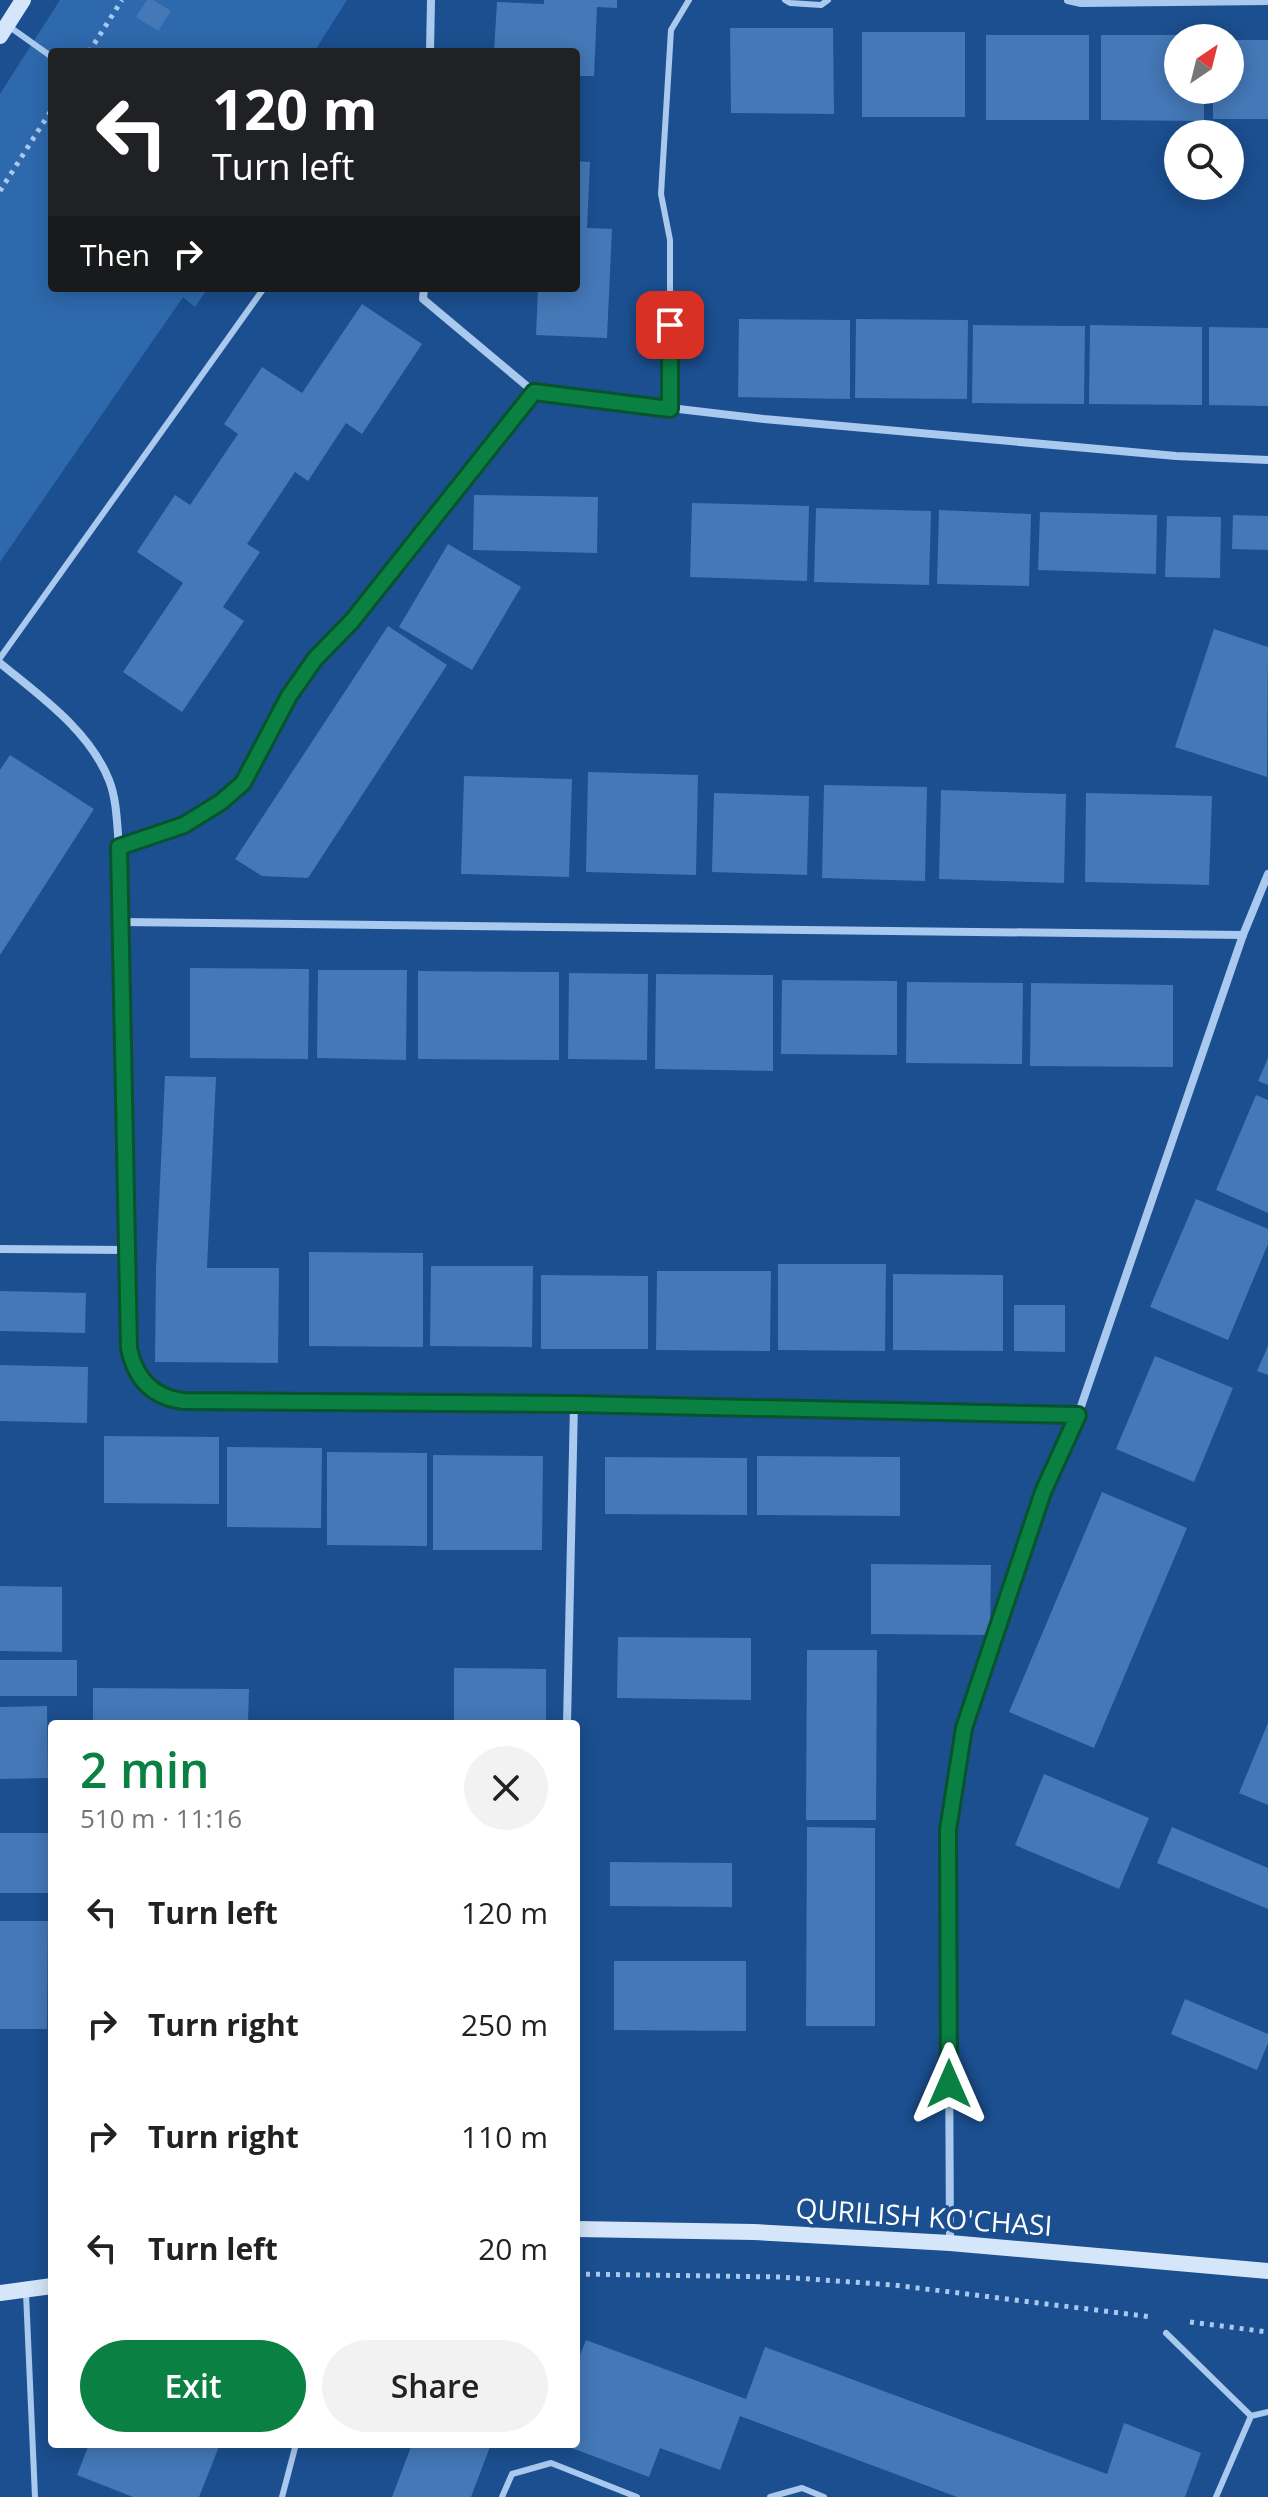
<!DOCTYPE html>
<html lang="en">
<head>
<meta charset="utf-8">
<style>
	body { margin:0; font-family:"Open Sans",sans-serif; background:#f2f2f2; color:#222; height:100vh; display:flex; flex-direction:column; font-size:30px; white-space:nowrap }
	* { box-sizing:border-box; margin:0 }
	p { font-size:26px; color:#767676 }
	.icon { flex:none; width:44px; height:44px; fill:none; stroke:currentColor; stroke-width:2; stroke-linecap:round; stroke-linejoin:round }
	.map { position:relative; flex:1; overflow:hidden }
	.panel { position:absolute; left:48px; top:1720px; width:532px; height:728px; display:flex; flex-direction:column; background:#fff; border-radius:8px; box-shadow:0 4px 20px #0003 }
	.panel>* { flex:none }
	.guide { position:absolute; left:48px; top:48px; width:532px; height:244px; border-radius:8px; box-shadow:0 4px 20px #0003; background:#202124; color:#fff; overflow:hidden }
	.needle { width:52px; rotate:35deg }
	.fabs { position:absolute; left:1164px; top:24px; display:grid; gap:16px }
	.fabs a { display:grid; place-items:center; width:80px; height:80px; border-radius:50%; background:#fff; box-shadow:0 4px 20px #0003; font-size:40px }
	.pin { position:absolute; display:grid; place-items:center; width:68px; height:68px; color:#fff; margin:-34px; border-radius:16px; box-shadow:0 4px 12px #0006 }
	.me { position:absolute; width:88px; margin:-44px; rotate:0deg; stroke-linejoin:round; filter:drop-shadow(0 0 6px #0008) }
	.turn { display:flex; align-items:center; gap:28px; height:168px; padding:0 32px; font-size:36px }
	.turn .icon { width:104px; height:104px; stroke-width:2.5 }
	.turn b { display:block; font-size:56px; line-height:68px }
	.then { display:flex; align-items:center; height:76px; padding:0 32px; background:#0003; gap:16px; font-size:30px }
	.round { display:grid; place-items:center; flex:none; width:84px; height:84px; border-radius:42px; background:#f2f2f2 }
	.head { display:flex; align-items:center; justify-content:space-between; height:136px; padding:0 32px }
	h1 { font-size:48px; font-weight:600; line-height:60px; color:#0b8043 }
	.primary-button { display:flex; gap:16px; margin-top:auto; padding:16px 32px }
	.primary-button a { flex:1; height:92px; border-radius:48px; background:#0b8043; color:#fff; font-size:32px; font-weight:600; line-height:92px; text-align:center }
	.primary-button a+a { background:#f2f2f2; color:#222 }
	ul { padding:0; list-style:none }
	li { display:flex; align-items:center; gap:24px; height:112px; padding:0 32px }
	li div { flex:1 }
	li b { display:block; font-size:30px }
	li em { font-style:normal }
	.map>svg:first-child { display:block }
</style>
</head>
<body>
<div class="map">
<svg width="1268" height="2497" viewBox="0 0 1268 2497">
	<rect width="100%" height="100%" fill="#1b4f8f"/>
	<path fill="#2e69ad" d="M 60,0 L 347,0 L 314,52 L 52,52 L 52,288 L 208,288 L 195,307 L 183,297 L 0,562 L 0,94 Z"/>
	<g fill="#4478b7">
		<path d="M 147,0 L 153,0 L 171,11 L 158,31 L 136,17 Z"/>
		<path d="M 544,0 L 617,0 L 617,8 L 597,7 L 594,76 L 579,76 L 578,91 L 576,91 L 576,52 L 494,52 L 497,2 L 544,4 Z"/>
		<path d="M 730,28 L 833,28 L 834,114 L 731,113 Z"/>
		<rect x="862" y="32" width="103" height="85"/>
		<rect x="986" y="35" width="103" height="85"/>
		<path d="M 1101,35 L 1178,35 L 1178,90 L 1204,90 L 1204,121 L 1101,120 Z"/>
		<path d="M 1230,40 L 1268,40 L 1268,119 L 1213,119 L 1213,90 L 1230,90 Z"/>
		<path d="M 576,161 L 590,162 L 587,228 L 612,229 L 607,338 L 536,335 L 538,288 L 576,288 Z"/>
		<path d="M 362,304 L 422,344 L 362,434 L 346,423 L 308,481 L 295,472 L 247,544 L 260,552 L 223,607 L 244,621 L 182,712 L 123,672 L 183,583 L 137,552 L 175,495 L 190,505 L 238,434 L 224,424 L 262,367 L 302,393 Z"/>
		<path d="M 739,319 L 850,320 L 850,399 L 738,397 Z"/>
		<path d="M 856,319 L 968,320 L 967,399 L 855,398 Z"/>
		<path d="M 973,325 L 1085,326 L 1084,404 L 972,403 Z"/>
		<path d="M 1090,325 L 1202,327 L 1202,405 L 1089,404 Z"/>
		<path d="M 1209,327 L 1268,328 L 1268,406 L 1209,405 Z"/>
		<path d="M 474,495 L 598,497 L 597,553 L 473,550 Z"/>
		<path d="M 692,503 L 809,506 L 807,581 L 690,577 Z"/>
		<path d="M 816,508 L 931,511 L 929,585 L 814,582 Z"/>
		<path d="M 939,510 L 1031,514 L 1029,586 L 937,584 Z"/>
		<path d="M 1040,512 L 1157,515 L 1156,574 L 1038,570 Z"/>
		<path d="M 1233,515 L 1268,516 L 1268,550 L 1232,549 Z"/>
		<path d="M 1167,516 L 1221,517 L 1220,578 L 1165,577 Z"/>
		<path d="M 448,544 L 521,587 L 472,670 L 399,627 Z"/>
		<path d="M 388,626 L 447,665 L 308,878 L 262,876 L 235,859 Z"/>
		<path d="M 1214,629 L 1268,647 L 1267,777 L 1175,747 Z"/>
		<path d="M 10,755 L 94,809 L 0,955 L 0,770 Z"/>
		<path d="M 588,772 L 698,775 L 696,875 L 586,872 Z"/>
		<path d="M 464,776 L 572,779 L 569,877 L 461,874 Z"/>
		<path d="M 824,785 L 927,787 L 925,881 L 822,878 Z"/>
		<path d="M 941,790 L 1066,794 L 1064,883 L 939,879 Z"/>
		<path d="M 714,793 L 809,796 L 807,875 L 712,872 Z"/>
		<path d="M 1086,793 L 1212,796 L 1209,885 L 1085,882 Z"/>
		<path d="M 190,968 L 309,969 L 308,1059 L 190,1058 Z"/>
		<path d="M 318,970 L 407,970 L 406,1060 L 317,1058 Z"/>
		<path d="M 418,971 L 559,972 L 559,1060 L 418,1059 Z"/>
		<path d="M 569,973 L 648,974 L 647,1060 L 568,1059 Z"/>
		<path d="M 656,974 L 773,975 L 773,1071 L 655,1069 Z"/>
		<path d="M 782,980 L 897,981 L 897,1055 L 781,1054 Z"/>
		<path d="M 907,982 L 1023,983 L 1022,1064 L 906,1063 Z"/>
		<path d="M 1031,983 L 1173,985 L 1173,1067 L 1030,1066 Z"/>
		<path d="M 1268,1058 L 1268,1085 L 1258,1081 Z"/>
		<path d="M 165,1076 L 216,1077 L 207,1268 L 279,1268 L 278,1363 L 155,1362 L 156,1268 Z"/>
		<path d="M 1256,1095 L 1268,1100 L 1268,1213 L 1216,1190 Z"/>
		<path d="M 1196,1199 L 1268,1229 L 1268,1244 L 1228,1340 L 1150,1307 Z"/>
		<path d="M 309,1252 L 423,1253 L 423,1347 L 309,1346 Z"/>
		<path d="M 778,1264 L 886,1264 L 885,1351 L 778,1350 Z"/>
		<path d="M 431,1266 L 533,1266 L 532,1347 L 430,1346 Z"/>
		<path d="M 657,1271 L 771,1271 L 770,1351 L 656,1350 Z"/>
		<path d="M 893,1274 L 1003,1275 L 1003,1351 L 893,1350 Z"/>
		<path d="M 541,1275 L 648,1276 L 648,1349 L 541,1349 Z"/>
		<path d="M 0,1291 L 86,1293 L 85,1333 L 0,1331 Z"/>
		<path d="M 1014,1305 L 1065,1305 L 1065,1352 L 1014,1351 Z"/>
		<path d="M 1268,1346 L 1268,1375 L 1257,1371 Z"/>
		<path d="M 1155,1356 L 1233,1388 L 1194,1482 L 1116,1449 Z"/>
		<path d="M 0,1365 L 88,1367 L 87,1423 L 0,1421 Z"/>
		<path d="M 104,1436 L 219,1437 L 219,1504 L 104,1503 Z"/>
		<path d="M 227,1447 L 322,1448 L 321,1528 L 227,1527 Z"/>
		<path d="M 327,1452 L 427,1453 L 427,1546 L 327,1545 Z"/>
		<path d="M 433,1455 L 543,1456 L 542,1550 L 433,1550 Z"/>
		<path d="M 757,1456 L 900,1457 L 900,1516 L 757,1515 Z"/>
		<path d="M 605,1457 L 747,1458 L 747,1515 L 605,1514 Z"/>
		<path d="M 1102,1492 L 1187,1528 L 1094,1748 L 1009,1712 Z"/>
		<path d="M 871,1564 L 991,1565 L 990,1635 L 871,1634 Z"/>
		<path d="M 0,1586 L 62,1587 L 62,1652 L 0,1651 Z"/>
		<path d="M 618,1637 L 751,1638 L 751,1700 L 617,1698 Z"/>
		<path d="M 807,1650 L 877,1650 L 876,1820 L 806,1820 Z"/>
		<rect x="0" y="1660" width="77" height="36"/>
		<path d="M 454,1668 L 546,1669 L 546,1724 L 454,1724 Z"/>
		<path d="M 93,1688 L 249,1689 L 248,1724 L 93,1724 Z"/>
		<path d="M 47,1706 L 48,1778 L 0,1779 L 0,1707 Z"/>
		<path d="M 1268,1723 L 1268,1805 L 1239,1793 Z"/>
		<path d="M 1044,1774 L 1149,1818 L 1119,1889 L 1015,1845 Z"/>
		<path d="M 807,1827 L 875,1828 L 875,2026 L 806,2026 Z"/>
		<path d="M 1172,1827 L 1268,1868 L 1268,1909 L 1157,1863 Z"/>
		<rect x="0" y="1833" width="52" height="60"/>
		<path d="M 610,1862 L 732,1863 L 732,1907 L 610,1906 Z"/>
		<path d="M 0,1921 L 48,1921 L 47,2029 L 0,2029 Z"/>
		<path d="M 614,1961 L 746,1961 L 746,2031 L 614,2030 Z"/>
		<path d="M 1185,1999 L 1268,2034 L 1268,2043 L 1257,2070 L 1171,2034 Z"/>
		<path d="M 586,2340 L 746,2399 L 765,2347 L 1107,2474 L 1124,2423 L 1201,2453 L 1185,2497 L 957,2497 L 740,2416 L 720,2470 L 660,2448 L 649,2477 L 561,2444 L 576,2444 L 576,2365 Z"/>
		<path d="M 89,2444 L 220,2444 L 199,2497 L 133,2497 L 77,2475 Z"/>
		<path d="M 412,2444 L 491,2444 L 471,2497 L 392,2497 Z"/>
	</g>
	<g fill="none" stroke-linecap="round" stroke-linejoin="round">
		<g stroke="#a9c9ee" stroke-width="5" stroke-dasharray="4 6" stroke-linecap="butt">
			<path d="M 89,52 L 122,0"/>
			<path d="M 0,191 L 52,109"/>
			<path d="M 576,2274 L 780,2277 L 894,2285 L 1152,2317"/>
			<path d="M 1190,2322 L 1268,2332"/>
		</g>
		<g stroke="#a9c9ee" stroke-width="6">
			<path d="M 785,0 L 790,3 L 821,5 L 828,0"/>
			<path d="M 7,25 L 52,57"/>
			<path d="M 670,409 L 670,240 L 661,194 L 671,30 L 689,0"/>
			<path d="M 0,658 L 264,288"/>
			<path d="M 119,847 L 184,825 L 221,802 L 243,783 L 289,696 L 315,659 L 352,621 L 534,392"/>
			<path d="M 26,2293 L 35,2497"/>
			<path d="M 1166,2333 L 1251,2416"/>
			<path d="M 282,2497 L 296,2444"/>
			<path d="M 502,2497 L 512,2474 L 551,2463 L 637,2497"/>
			<path d="M 770,2497 L 802,2488 L 824,2497"/>
			<path d="M 1216,2497 L 1251,2416 L 1268,2412"/>
		</g>
		<g stroke="#a9c9ee" stroke-width="8">
			<path d="M 1068,0 L 1081,3 L 1268,1"/>
			<path d="M 430,52 L 431,0"/>
			<path d="M 424,288 L 423,299 L 534,392 L 764,419 L 1176,456 L 1268,460"/>
			<path d="M 0,663 C 40,696 89,730 109,780 C 117,800 117,825 119,847 L 129,1348 C 134,1374 147,1392 173,1400 L 574,1404 L 1078,1415 L 1243,935 L 1268,874"/>
			<path d="M 120,922 L 1243,935"/>
			<path d="M 0,1249 L 127,1250"/>
			<path d="M 567,1724 L 574,1404"/>
			<path d="M 950,2243 L 948,1830 L 964,1728 L 1043,1492 L 1078,1415"/>
		</g>
		<g stroke="#d6e6fa" stroke-width="16">
			<path d="M 0,36 L 23,0"/>
			<path d="M 576,2229 L 754,2232 L 950,2243 L 1268,2271"/>
			<path d="M 0,2293 L 52,2286"/>
		</g>
	</g>
	<g fill="none" stroke-linecap="round" stroke-linejoin="round">
		<g stroke="#07532c" stroke-width="20">
			<path id="route" d="M 670,325 L 670,409 L 534,392 L 352,621 L 315,659 L 289,696 L 243,783 L 221,802 L 184,825 L 119,847 L 129,1348 C 135,1378 152,1397 183,1401 L 574,1404 L 1078,1415 L 1043,1492 L 964,1728 L 948,1830 L 949,2084"/>
		</g>
		<use href="#route" stroke="#0b8043" stroke-width="14"/>
	</g>
	<g text-anchor="middle" stroke-width="7" stroke-linejoin="round" paint-order="stroke">
		<g font-size="28" fill="#fff" stroke="#1b4f8f">
			<text transform="translate(924 2217) rotate(4)" y="10">QURILISH KO'CHASI</text>
		</g>
	</g>
</svg>
<div class="fabs">
<a><svg class="needle" viewBox="-14 -14 28 28"><path d="M0-13l5 13h-10z" fill="#e53935"/><path d="M0 13l5-13h-10z" fill="#767676"/></svg></a>
<a><svg class="icon" aria-label="search" viewBox="0 0 24 24"><circle cx="10" cy="10" r="6"/><path d="M15 15l6 6"/></svg></a>
</div>
<div class="pin" style="left:670px;top:325px;background:#d93025"><svg class="icon" aria-label="arrive" viewBox="0 0 24 24"><path d="M6 21V4h12l-3 4 3 4H6"/></svg></div>
<svg class="me" style="left:949px;top:2084px" viewBox="-20 -20 40 40"><path d="M0-17L14 15 0 8-14 15z" fill="#0b8043" stroke="#fff" stroke-width="4"/></svg>
<div class="guide">
<div class="turn"><svg class="icon" aria-label="left" viewBox="0 0 24 24"><path d="M17 20v-9H6M10 6l-5 5 5 5"/></svg><div><b>120 m</b>Turn left</div></div>
<div class="then">Then<svg class="icon" aria-label="right" viewBox="0 0 24 24"><path d="M7 20v-9h11M14 6l5 5-5 5"/></svg></div>
</div>
<section class="panel">
<div class="head"><div><h1>2 min</h1><p>510 m · 11:16</p></div><a class="round"><svg class="icon" aria-label="close" viewBox="0 0 24 24"><path d="M6 6l12 12M18 6L6 18"/></svg></a></div>
<ul>
<li><svg class="icon" aria-label="left" viewBox="0 0 24 24"><path d="M17 20v-9H6M10 6l-5 5 5 5"/></svg><div><b>Turn left</b></div><em>120 m</em></li>
<li><svg class="icon" aria-label="right" viewBox="0 0 24 24"><path d="M7 20v-9h11M14 6l5 5-5 5"/></svg><div><b>Turn right</b></div><em>250 m</em></li>
<li><svg class="icon" aria-label="right" viewBox="0 0 24 24"><path d="M7 20v-9h11M14 6l5 5-5 5"/></svg><div><b>Turn right</b></div><em>110 m</em></li>
<li><svg class="icon" aria-label="left" viewBox="0 0 24 24"><path d="M17 20v-9H6M10 6l-5 5 5 5"/></svg><div><b>Turn left</b></div><em>20 m</em></li>
</ul>
<div class="primary-button"><a>Exit</a><a>Share</a></div>
</section>
</div>
</body>
</html>
